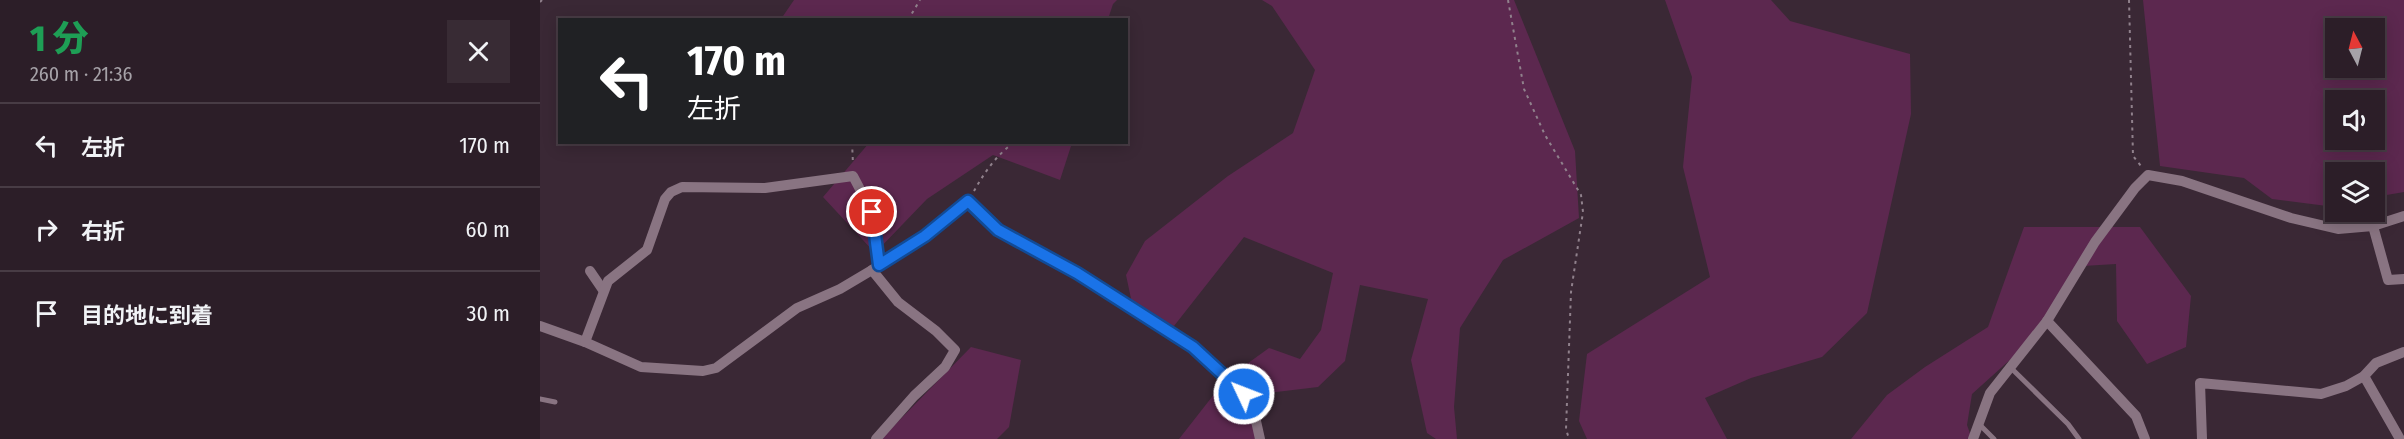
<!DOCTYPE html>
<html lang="ja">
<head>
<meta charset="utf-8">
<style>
	body { margin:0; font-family:"Fira Sans Condensed","Noto Sans JP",sans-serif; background:#382b34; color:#f1f3f6; height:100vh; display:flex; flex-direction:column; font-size:22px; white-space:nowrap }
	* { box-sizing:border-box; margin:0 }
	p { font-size:20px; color:#a6a2a8 }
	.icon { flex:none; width:33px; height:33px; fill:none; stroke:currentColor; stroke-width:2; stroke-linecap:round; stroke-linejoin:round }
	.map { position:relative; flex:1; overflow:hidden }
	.drawer { display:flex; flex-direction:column; background:#2c1e28; width:540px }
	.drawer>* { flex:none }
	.guide { position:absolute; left:18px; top:18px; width:570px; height:126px; border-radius:0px; box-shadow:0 3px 15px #0003,0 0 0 2px #483c45; background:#202124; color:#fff; overflow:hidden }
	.needle { width:39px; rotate:353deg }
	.fabs { position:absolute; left:1785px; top:18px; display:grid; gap:12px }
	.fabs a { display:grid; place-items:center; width:60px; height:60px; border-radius:0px; background:#2c1e28; box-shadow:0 3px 15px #0003,0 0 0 2px #483c45; font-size:30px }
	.pin { position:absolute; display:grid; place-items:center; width:51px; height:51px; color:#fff; margin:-26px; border:3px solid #fff; border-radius:50%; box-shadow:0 2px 6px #0007 }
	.me { position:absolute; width:66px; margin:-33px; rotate:313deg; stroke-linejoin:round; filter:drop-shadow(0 0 4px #0008) }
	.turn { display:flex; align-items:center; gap:21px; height:126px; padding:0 30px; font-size:27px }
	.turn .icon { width:78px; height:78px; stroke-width:2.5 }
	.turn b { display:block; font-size:42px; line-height:51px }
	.round { display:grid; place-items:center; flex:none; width:63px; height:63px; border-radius:0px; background:#382b34 }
	.summary { display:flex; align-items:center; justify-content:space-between; height:102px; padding:0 30px }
	h1 { font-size:36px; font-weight:800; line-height:45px; color:#1e9e55 }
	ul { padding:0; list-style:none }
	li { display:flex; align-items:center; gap:18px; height:84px; padding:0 30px; border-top:2px solid #483c45 }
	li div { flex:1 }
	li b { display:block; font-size:22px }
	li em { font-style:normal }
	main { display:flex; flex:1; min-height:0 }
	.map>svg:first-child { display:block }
</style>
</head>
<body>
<main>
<section class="drawer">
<div class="summary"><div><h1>1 分</h1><p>260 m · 21:36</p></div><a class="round"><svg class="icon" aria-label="close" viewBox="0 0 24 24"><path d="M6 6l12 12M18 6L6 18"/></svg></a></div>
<ul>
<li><svg class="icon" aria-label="left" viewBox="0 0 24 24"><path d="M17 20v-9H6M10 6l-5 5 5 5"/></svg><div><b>左折</b></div><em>170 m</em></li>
<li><svg class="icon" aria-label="right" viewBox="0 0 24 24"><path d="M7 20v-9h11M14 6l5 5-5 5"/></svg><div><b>右折</b></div><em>60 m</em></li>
<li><svg class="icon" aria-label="arrive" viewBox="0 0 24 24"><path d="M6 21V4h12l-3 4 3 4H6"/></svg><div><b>目的地に到着</b></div><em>30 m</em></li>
</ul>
</section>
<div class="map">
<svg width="1864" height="439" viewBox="0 0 1864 439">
	<rect width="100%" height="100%" fill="#3a2835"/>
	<g fill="#5c284f" fill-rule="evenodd">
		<path d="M 254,0 L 577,0 L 573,4 L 568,19 L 241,19 Z"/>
		<path d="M 722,0 L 974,0 L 1035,151 L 1039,218 L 963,260 L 920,328 L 914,407 L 917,439 L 896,439 L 887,433 L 871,360 L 888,299 L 820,285 L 805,361 L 778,387 L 712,395 L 717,439 L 639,439 L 686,379 L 729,348 L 760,359 L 781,330 L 793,273 L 704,237 L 634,326 L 593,308 L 586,275 L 605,241 L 688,176 L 753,133 L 775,70 L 732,6 Z"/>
		<path d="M 1125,0 L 1231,0 L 1250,21 L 1370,54 L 1371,114 L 1327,313 L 1282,357 L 1211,378 L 1165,398 L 1187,439 L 1047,439 L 1039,421 L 1047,354 L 1170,277 L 1143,167 L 1152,77 Z"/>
		<path d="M 1603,0 L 1864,0 L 1864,192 L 1835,197 L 1834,172 L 1796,172 L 1795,205 L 1787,206 L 1732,199 L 1704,178 L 1620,166 ZM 1796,28 L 1834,28 L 1834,68 L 1796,68 ZM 1834,100 L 1834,140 L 1796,140 L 1796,100 Z"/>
		<path d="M 329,143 L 532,143 L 520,180 L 453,155 L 387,199 L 335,253 L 283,197 Z"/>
		<path d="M 1484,227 L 1600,227 L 1651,296 L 1646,347 L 1607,364 L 1577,321 L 1576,264 L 1543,266 L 1482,349 L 1432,394 L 1427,425 L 1432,439 L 1311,439 L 1347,395 L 1385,367 L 1448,327 Z"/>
		<path d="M 431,347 L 481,360 L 469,427 L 457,439 L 341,439 Z"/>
	</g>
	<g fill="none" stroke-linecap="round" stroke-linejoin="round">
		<g stroke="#90818c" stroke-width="2" stroke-dasharray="3 4.5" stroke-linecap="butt">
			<path d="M 968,0 L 984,89 L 1005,135 L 1041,195 L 1043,212 L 1031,292 L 1026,429 L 1029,439"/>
			<path d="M 1589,0 L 1593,156 L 1601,166"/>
			<path d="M 0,2 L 2,0"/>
			<path d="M 368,20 L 380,0"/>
			<path d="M 312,142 L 313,164"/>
			<path d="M 434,191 C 444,173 457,154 475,142"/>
		</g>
		<g stroke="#897482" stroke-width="5">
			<path d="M 1470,367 L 1528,424 L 1539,439"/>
			<path d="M 0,399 L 15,402"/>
			<path d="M 1439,424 L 1454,439"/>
		</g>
		<g stroke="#897482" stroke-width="10">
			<path d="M 1833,226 L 1848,280 L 1864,279"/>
			<path d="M 332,270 L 358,302 L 396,331 L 415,350 L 405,367 L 374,396 L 336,439"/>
			<path d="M 50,271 L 63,290"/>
			<path d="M 1507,321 L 1596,416 L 1605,439"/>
			<path d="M 0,326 L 45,342 L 101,367 L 163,371 L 176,368 L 257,308 L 300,289 L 332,270 L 385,236 L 428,201 L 458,230 L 537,273 L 653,347 L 704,394 L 714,412 L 720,439"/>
			<path d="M 45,342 L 68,281 L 107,250 L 125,199 L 131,192 L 142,187 L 225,188 L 313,176 L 332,212 L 339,265"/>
			<path d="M 1824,376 L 1860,439"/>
			<path d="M 1433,439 L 1450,393 L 1507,321 L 1555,242 L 1595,188 L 1608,175 L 1642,181 L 1751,218 L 1798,229 L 1833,226 L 1864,216"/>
			<path d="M 1662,439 L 1660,383 L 1781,394 L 1806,386 L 1824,376 L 1836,363 L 1864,352"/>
		</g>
	</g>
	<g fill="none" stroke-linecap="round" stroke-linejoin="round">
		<g stroke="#114b97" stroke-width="15">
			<path id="route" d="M 332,212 L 339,265 L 385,236 L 428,201 L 458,230 L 537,273 L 653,347 L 704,394"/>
		</g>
		<use href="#route" stroke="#1a73e8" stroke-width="10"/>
	</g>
</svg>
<div class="fabs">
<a><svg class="needle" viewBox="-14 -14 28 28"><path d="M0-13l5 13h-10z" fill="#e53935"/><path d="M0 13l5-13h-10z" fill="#a6a2a8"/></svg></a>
<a><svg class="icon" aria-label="sound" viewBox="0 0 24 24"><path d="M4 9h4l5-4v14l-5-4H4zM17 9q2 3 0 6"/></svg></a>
<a><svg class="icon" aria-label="layers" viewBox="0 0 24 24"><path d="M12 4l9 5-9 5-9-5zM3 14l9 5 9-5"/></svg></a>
</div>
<div class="pin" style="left:332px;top:212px;background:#d93025"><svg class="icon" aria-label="arrive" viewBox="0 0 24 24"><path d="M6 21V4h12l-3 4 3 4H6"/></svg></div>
<svg class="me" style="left:704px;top:394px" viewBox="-20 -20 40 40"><circle r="17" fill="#1a73e8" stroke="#fff" stroke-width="3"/><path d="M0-11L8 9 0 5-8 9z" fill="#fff"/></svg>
<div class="guide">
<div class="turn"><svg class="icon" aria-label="left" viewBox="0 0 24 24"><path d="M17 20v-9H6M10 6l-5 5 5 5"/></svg><div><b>170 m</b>左折</div></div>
</div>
</div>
</main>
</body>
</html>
